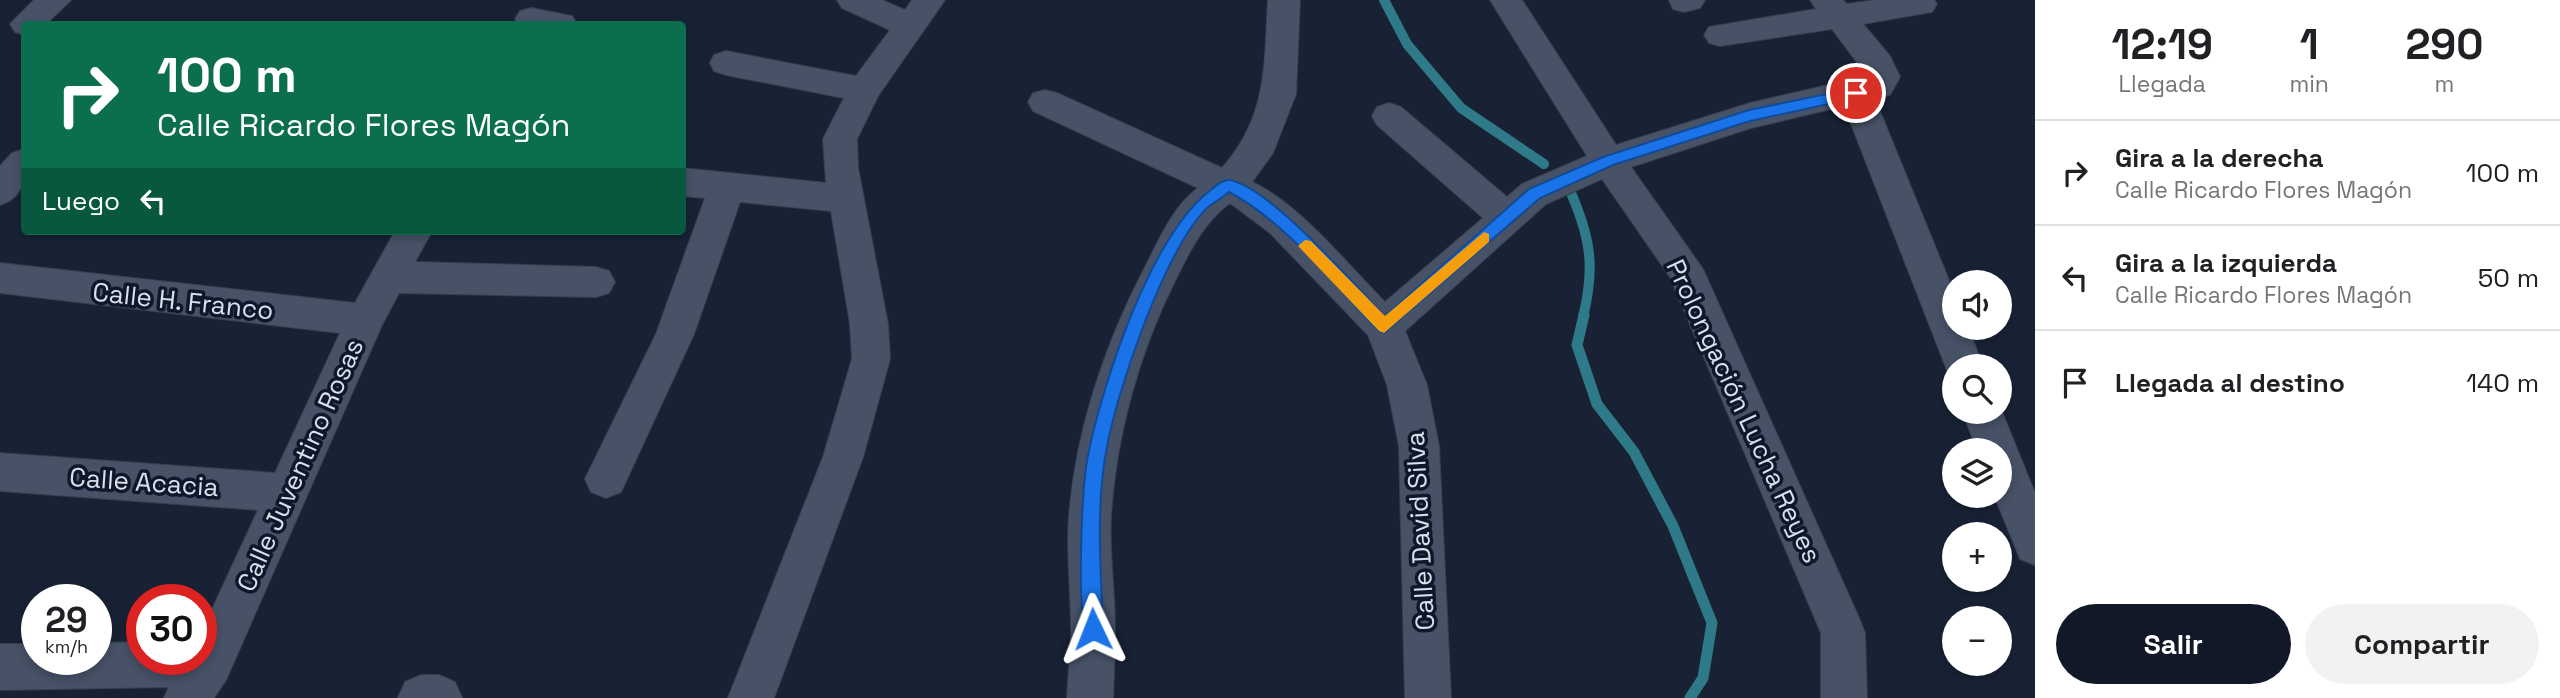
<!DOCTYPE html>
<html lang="es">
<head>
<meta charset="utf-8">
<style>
	body { margin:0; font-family:"Space Grotesk",sans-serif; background:#f2f2f2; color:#202124; height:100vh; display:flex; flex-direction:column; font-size:26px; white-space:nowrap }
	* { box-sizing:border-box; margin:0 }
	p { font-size:23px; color:#757577 }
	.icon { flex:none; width:38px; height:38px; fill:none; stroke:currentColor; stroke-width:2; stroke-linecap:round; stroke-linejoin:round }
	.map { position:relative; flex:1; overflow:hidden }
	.sheet { display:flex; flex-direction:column; background:#fff; width:525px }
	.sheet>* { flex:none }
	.banner { position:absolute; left:21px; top:21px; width:665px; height:214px; border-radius:7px; box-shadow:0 4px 10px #0003; background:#0b6e4f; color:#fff; overflow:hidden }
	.fabs { position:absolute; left:1942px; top:270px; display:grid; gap:14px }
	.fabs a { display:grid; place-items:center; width:70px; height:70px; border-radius:50%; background:#fff; box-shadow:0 4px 10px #0003; font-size:35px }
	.speed { position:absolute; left:21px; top:584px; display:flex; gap:14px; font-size:35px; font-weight:700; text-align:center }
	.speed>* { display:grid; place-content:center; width:91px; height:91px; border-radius:50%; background:#fff; box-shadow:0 4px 10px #0003; line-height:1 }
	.speed small { font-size:18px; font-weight:400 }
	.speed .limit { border:10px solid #d22; background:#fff; color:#111 }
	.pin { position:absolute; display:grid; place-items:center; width:60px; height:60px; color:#fff; margin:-30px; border:4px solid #fff; border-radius:50%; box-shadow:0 2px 7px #0007 }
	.me { position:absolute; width:77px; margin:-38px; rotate:358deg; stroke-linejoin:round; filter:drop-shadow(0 0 5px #0008) }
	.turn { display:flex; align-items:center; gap:24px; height:147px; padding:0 21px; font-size:32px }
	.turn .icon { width:91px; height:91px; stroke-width:2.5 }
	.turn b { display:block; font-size:49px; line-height:60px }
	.then { display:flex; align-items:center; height:66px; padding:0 21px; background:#0003; gap:14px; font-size:26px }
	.eta { display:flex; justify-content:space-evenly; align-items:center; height:119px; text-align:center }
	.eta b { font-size:42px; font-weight:700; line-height:49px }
	.action { display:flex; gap:14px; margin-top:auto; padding:14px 21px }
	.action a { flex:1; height:80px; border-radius:42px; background:#111827; color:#fff; font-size:28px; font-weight:700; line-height:80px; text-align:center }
	.action a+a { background:#f2f2f2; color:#202124 }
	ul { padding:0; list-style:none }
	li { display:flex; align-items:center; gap:21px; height:105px; padding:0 21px; border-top:2px solid #e0e0e0 }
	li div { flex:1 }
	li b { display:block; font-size:26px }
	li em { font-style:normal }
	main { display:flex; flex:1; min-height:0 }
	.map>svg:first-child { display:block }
</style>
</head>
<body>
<main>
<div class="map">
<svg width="2035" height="698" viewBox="0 0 2035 698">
	<rect width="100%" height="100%" fill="#182234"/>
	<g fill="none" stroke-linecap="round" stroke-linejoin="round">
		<g stroke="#2f7a88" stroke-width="10">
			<path d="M 1384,0 L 1407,44 L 1461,108 L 1544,164"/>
			<path d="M 1571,193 C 1591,239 1595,268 1583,317"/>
		</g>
		<path stroke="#2f7a88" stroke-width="11" d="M 1584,315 L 1577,345 L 1597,404 L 1634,452 L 1673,526 L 1712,623 L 1703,678 L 1690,698"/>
		<g stroke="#373e4d" stroke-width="2">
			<g id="minor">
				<path d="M 34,0 L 71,0 L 46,24 L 24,24 L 24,35 L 15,32 L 10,24 Z"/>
				<path d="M 837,0 L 882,0 L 905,10 L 912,0 L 945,0 L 878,96 L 857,139 L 858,168 L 888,324 L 890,359 L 863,457 L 774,698 L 728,698 L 823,457 L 852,359 L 850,324 L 831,211 L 740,202 L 694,334 L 621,492 L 606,498 L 591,492 L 585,479 L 656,334 L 705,198 L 682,196 L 682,168 L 826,183 L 823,139 L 844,98 L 726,75 L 714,71 L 710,63 L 714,55 L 726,51 L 856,76 L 890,30 L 842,8 Z"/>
				<path d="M 1268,0 L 1300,0 L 1296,94 L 1273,153 L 1252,182 C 1300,204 1347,264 1385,302 L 1483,218 L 1377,125 L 1372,116 L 1377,107 L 1389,103 L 1401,107 L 1507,197 L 1522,184 L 1587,156 L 1490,0 L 1522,0 L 1616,145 L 1750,103 L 1867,76 L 1832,29 L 1720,46 L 1709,43 L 1704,35 L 1709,27 L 1816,9 L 1810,0 L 1843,0 L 1847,4 L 1875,0 L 1934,0 L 1937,4 L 1932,12 L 1863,24 L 1890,56 L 1900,77 L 1890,95 L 1875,99 L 1955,295 L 1955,327 L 1968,327 L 1983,366 L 1955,366 L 1955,379 L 1950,378 L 1844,106 L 1751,128 L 1631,167 L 1703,269 L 1859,618 L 1865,633 L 1867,698 L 1821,698 L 1821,633 L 1670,277 L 1602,179 L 1546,204 L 1405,331 L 1427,385 L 1439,446 L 1451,698 L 1405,698 L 1399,446 L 1387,385 L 1368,335 L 1270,233 L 1230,203 C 1203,223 1190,251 1175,281 C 1139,353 1116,436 1111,516 C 1109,553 1115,591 1115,629 C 1115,652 1114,675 1113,698 L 1067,698 C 1068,675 1071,652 1071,629 C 1071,591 1066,553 1069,516 C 1076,430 1105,344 1145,267 C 1159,240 1173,206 1198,188 L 1033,111 L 1028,102 L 1033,93 L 1045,90 L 1057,93 L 1222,168 C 1268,116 1264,66 1268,0 Z"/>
				<path d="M 1669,0 L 1705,0 L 1700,8 L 1684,12 L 1673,9 Z"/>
				<path d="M 531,8 L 572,16 L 577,24 L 518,24 L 515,19 L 520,11 Z"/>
				<path d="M 24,149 C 26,173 27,196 0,205 L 0,166 L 12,153 Z"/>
				<path d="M 395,231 L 432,231 L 415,262 L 596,267 L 609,271 L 615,282 L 609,293 L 596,297 L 399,293 L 382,325 L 226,680 L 214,698 L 164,698 L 169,687 L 0,690 L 0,644 L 37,644 L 37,660 L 96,660 L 96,643 L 142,642 L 142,660 L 201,660 L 201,633 L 258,510 L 0,491 L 0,453 L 275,473 L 340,333 L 0,293 L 0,263 L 355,303 Z"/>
				<path d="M 2000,407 L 2035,493 L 2035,565 L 2020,559 L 1994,495 L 2000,495 L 2000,450 L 1977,450 L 1962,411 L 2000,411 Z"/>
				<path d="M 421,675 L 439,675 L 455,682 L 462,698 L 398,698 L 405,682 Z"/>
			</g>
		</g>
		<use href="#minor" fill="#475267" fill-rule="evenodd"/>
	</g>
	<path fill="#1a73e8" stroke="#114b97" stroke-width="2" d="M 1856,88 L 1863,93 L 1861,97 L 1750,121 L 1613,165 L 1540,198 L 1384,333 L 1379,331 C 1334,285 1286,222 1229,192 C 1222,198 1214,202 1207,208 C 1164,251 1114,397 1105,458 C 1096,515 1101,572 1103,629 L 1100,635 L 1093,638 L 1087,635 C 1076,609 1082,486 1088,455 C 1103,382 1151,234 1212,189 C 1217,185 1223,179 1230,180 C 1271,188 1353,284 1385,316 L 1529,189 L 1603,157 L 1749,110 Z"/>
	<path fill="#f59e0b" d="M 1484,232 L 1489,234 L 1489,242 L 1384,333 L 1379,331 L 1298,246 L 1305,240 L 1311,241 L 1385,316 Z"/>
	<g text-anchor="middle" stroke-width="7" stroke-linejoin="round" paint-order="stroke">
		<g font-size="26" fill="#d9e0ec" stroke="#0f182a">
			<text transform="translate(183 301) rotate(6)" y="9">Calle H. Franco</text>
			<text transform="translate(1744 411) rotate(65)" y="9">Prolongación Lucha Reyes</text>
			<text transform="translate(300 465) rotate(-66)" y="9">Calle Juventino Rosas</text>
			<text transform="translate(144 482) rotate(4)" y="9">Calle Acacia</text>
			<text transform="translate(1420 531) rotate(-93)" y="9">Calle David Silva</text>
		</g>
	</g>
</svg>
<div class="fabs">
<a><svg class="icon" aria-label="sound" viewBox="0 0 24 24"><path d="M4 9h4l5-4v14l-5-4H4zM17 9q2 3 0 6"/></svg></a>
<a><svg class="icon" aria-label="search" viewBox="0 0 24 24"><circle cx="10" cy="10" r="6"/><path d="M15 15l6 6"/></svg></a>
<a><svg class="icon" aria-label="layers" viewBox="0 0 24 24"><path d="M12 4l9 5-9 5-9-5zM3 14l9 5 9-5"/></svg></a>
<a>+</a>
<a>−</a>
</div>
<div class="speed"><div>29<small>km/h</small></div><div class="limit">30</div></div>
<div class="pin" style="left:1856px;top:93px;background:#d93025"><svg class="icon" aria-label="arrive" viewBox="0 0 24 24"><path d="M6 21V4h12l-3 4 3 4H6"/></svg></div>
<svg class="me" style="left:1093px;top:629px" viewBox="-20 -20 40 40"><path d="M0-17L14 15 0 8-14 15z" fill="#1a73e8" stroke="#fff" stroke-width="4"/></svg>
<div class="banner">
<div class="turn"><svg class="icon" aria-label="right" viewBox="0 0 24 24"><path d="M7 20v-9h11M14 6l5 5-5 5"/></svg><div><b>100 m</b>Calle Ricardo Flores Magón</div></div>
<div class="then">Luego<svg class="icon" aria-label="left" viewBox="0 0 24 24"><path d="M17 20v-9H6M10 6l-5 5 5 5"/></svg></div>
</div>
</div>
<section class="sheet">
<div class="eta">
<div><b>12:19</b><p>Llegada</p></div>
<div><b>1</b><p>min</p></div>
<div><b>290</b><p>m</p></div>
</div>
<ul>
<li><svg class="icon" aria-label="right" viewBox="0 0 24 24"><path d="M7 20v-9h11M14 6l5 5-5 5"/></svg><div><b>Gira a la derecha</b><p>Calle Ricardo Flores Magón</p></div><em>100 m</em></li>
<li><svg class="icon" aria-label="left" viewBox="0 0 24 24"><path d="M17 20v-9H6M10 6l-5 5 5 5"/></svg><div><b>Gira a la izquierda</b><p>Calle Ricardo Flores Magón</p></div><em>50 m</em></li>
<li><svg class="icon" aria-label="arrive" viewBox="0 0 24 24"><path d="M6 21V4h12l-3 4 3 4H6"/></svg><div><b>Llegada al destino</b></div><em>140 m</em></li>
</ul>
<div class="action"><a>Salir</a><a>Compartir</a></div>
</section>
</main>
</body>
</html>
